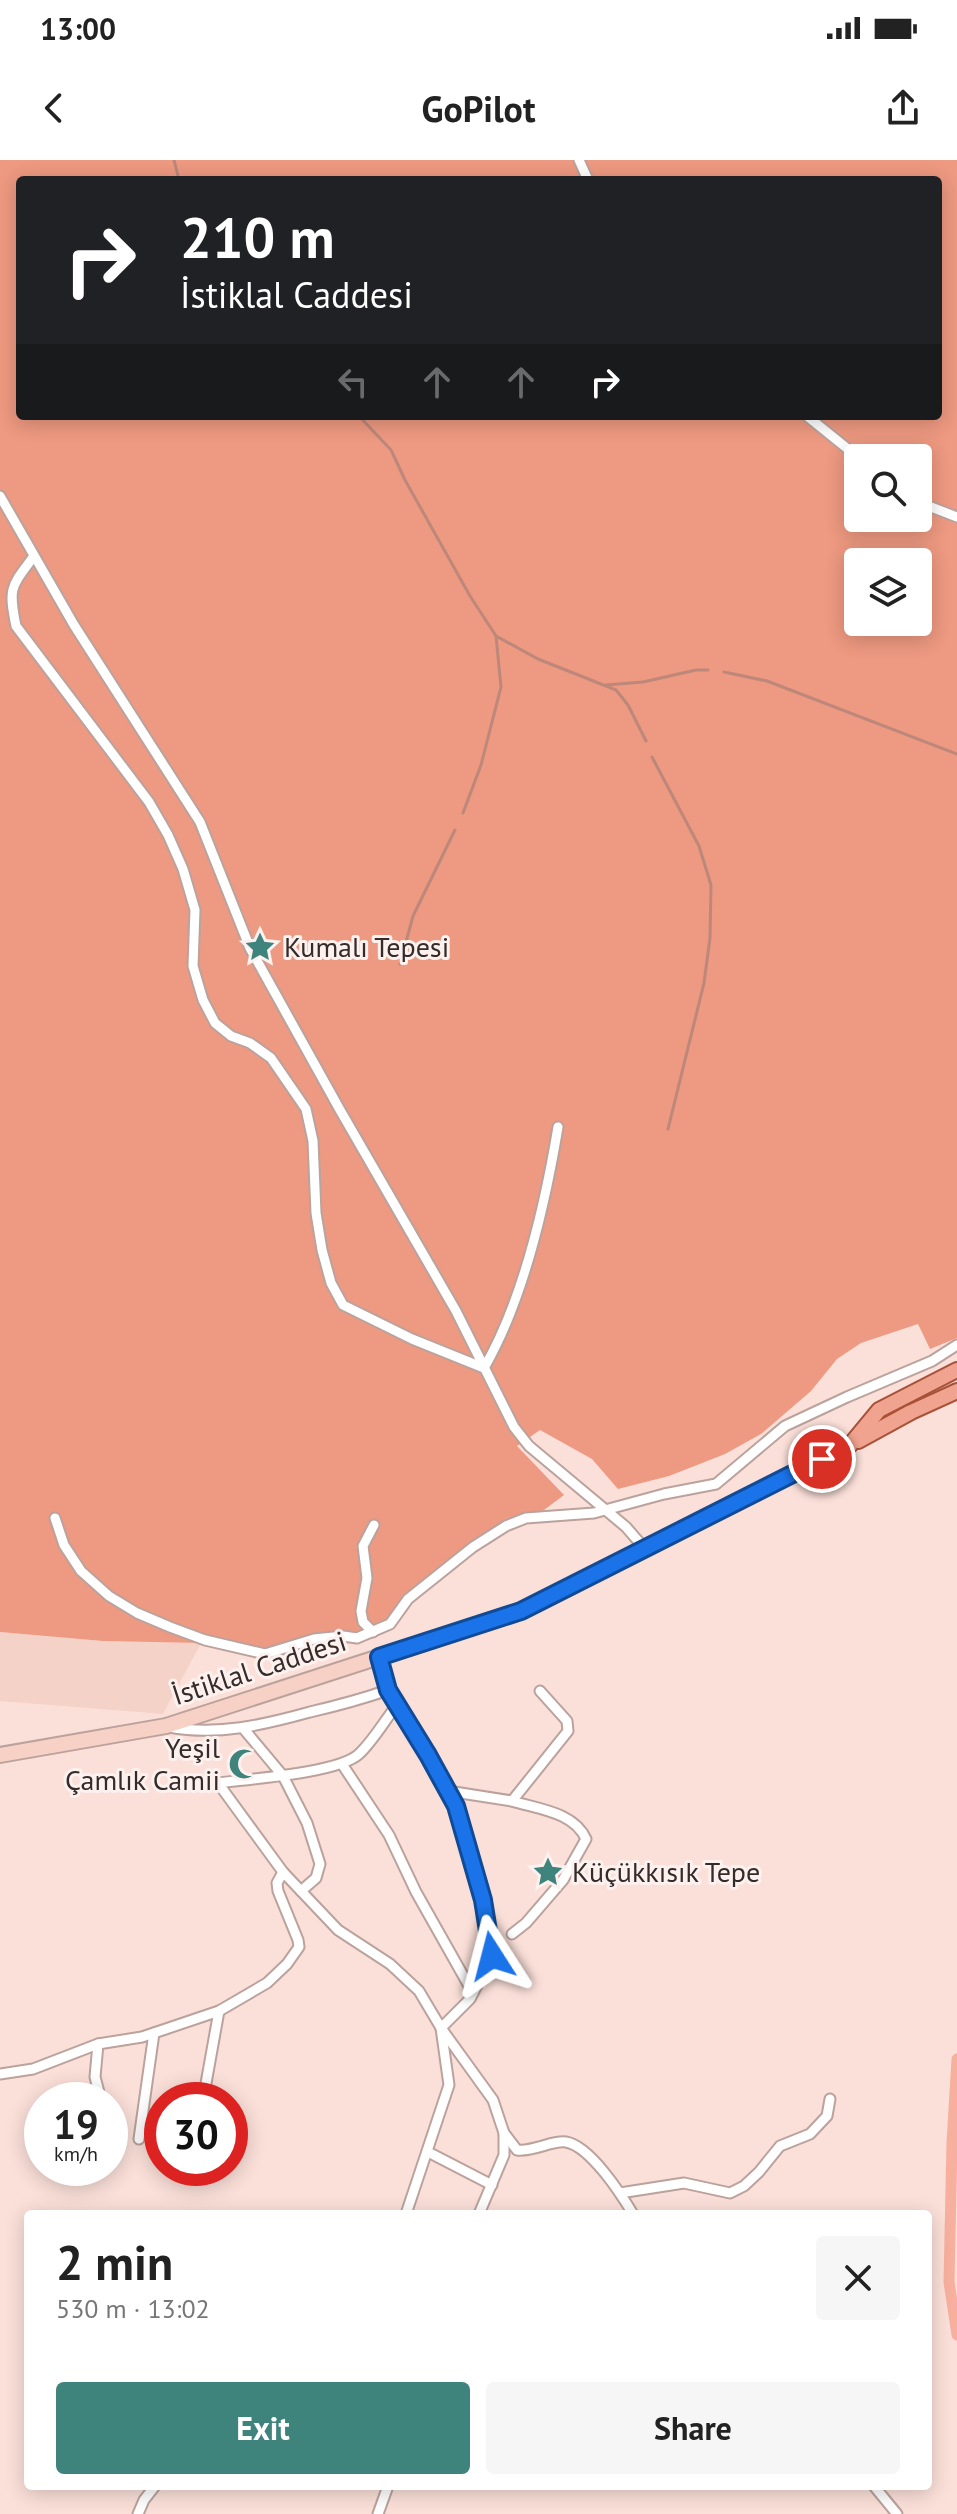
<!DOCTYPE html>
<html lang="en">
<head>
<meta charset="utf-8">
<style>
	body { margin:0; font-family:"PT Sans",sans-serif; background:#f6f6f6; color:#222; height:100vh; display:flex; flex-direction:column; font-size:30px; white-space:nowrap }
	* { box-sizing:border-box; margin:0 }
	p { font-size:26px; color:#767676 }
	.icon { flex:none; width:44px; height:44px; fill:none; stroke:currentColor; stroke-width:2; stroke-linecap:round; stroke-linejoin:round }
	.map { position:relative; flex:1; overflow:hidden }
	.sheet { position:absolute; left:24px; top:2050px; width:908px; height:280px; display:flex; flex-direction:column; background:#fff; border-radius:8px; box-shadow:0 4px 20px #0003 }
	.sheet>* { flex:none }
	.guide { position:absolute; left:16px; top:16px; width:926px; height:244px; border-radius:8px; box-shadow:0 4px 20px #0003; background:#202124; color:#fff; overflow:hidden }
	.controls { position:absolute; left:844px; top:284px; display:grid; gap:16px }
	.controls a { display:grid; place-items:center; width:88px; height:88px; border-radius:8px; background:#fff; box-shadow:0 4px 20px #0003; font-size:40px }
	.speed { position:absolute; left:24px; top:1922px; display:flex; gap:16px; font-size:40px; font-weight:700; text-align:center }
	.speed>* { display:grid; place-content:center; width:104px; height:104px; border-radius:50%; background:#fff; box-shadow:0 4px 20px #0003; line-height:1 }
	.speed small { font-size:20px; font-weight:400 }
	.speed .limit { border:12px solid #d22; background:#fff; color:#111 }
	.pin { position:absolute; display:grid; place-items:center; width:68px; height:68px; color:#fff; margin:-34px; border:4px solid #fff; border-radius:50%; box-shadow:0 2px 8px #0007 }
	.me { position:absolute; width:88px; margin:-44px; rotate:351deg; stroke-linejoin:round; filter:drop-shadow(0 0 6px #0008) }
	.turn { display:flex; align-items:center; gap:28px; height:168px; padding:0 32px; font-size:36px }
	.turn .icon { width:104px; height:104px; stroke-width:2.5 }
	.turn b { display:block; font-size:56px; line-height:68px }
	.lanes { display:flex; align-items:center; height:76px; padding:0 32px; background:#0003; justify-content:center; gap:40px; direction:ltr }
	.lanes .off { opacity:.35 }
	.round { display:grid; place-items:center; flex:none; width:84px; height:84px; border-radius:8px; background:#f6f6f6 }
	.head { display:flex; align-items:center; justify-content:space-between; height:136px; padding:0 32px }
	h1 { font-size:48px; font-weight:800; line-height:60px }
	.action { display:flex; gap:16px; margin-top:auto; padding:16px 32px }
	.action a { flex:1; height:92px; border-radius:8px; background:#3e847d; color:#fff; font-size:32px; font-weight:800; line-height:92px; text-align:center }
	.action a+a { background:#f6f6f6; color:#222 }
	.status { display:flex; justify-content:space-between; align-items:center; height:56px; padding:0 40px; background:#fff; direction:ltr }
	.status svg { height:22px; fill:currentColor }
	header { display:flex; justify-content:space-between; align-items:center; height:104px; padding:0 32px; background:#fff; font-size:36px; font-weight:800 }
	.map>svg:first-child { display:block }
</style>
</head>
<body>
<div class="status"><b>13:00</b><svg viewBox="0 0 49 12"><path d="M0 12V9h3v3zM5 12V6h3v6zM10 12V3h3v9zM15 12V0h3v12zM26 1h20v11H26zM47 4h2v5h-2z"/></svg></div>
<header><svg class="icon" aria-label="back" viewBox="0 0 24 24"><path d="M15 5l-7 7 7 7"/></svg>GoPilot<svg class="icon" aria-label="share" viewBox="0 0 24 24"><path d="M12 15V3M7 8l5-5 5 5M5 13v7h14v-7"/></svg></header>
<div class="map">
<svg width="957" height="2354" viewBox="0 0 957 2354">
	<rect width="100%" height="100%" fill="#fbe0d9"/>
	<path fill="#f4d2c8" d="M 0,1472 L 103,1481 L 201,1483 L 163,1554 L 0,1541 Z"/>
	<path fill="#ee9981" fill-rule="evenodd" d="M 0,0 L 957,0 L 957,1178 L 930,1189 L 918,1164 L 861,1183 L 837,1199 L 811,1231 L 761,1274 L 725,1294 L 669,1316 L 618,1329 L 592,1299 L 540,1270 L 517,1286 L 564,1335 L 544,1350 L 506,1366 L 408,1439 L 390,1464 L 373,1472 L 343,1476 L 265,1494 L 201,1483 L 103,1481 L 0,1472 ZM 20,20 L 938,20 L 938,256 L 20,256 ZM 858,298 L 918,298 L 918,358 L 858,358 ZM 858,402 L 918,402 L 918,462 L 858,462 Z"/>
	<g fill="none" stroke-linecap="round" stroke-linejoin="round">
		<g stroke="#bd887a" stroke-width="3">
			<path d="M 174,0 L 179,20"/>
			<path d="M 359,256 L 391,290 L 405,320 L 470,436 L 496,476 L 538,499 L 616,530 L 628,545 L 646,581"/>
			<path d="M 724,512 L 767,521 L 957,594"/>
			<path d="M 606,525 L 643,522 L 696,510 L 708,510"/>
			<path d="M 652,597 L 699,686 L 711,725 L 710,778 L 704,823 L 668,969"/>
			<path d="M 463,653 L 481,605 L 501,527 L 496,476"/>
			<path d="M 400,804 L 413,756 L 455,670"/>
		</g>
		<path stroke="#f7b09d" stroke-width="11" d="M 957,1899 L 952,1982 L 949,2122 L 957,2175"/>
		<g stroke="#bba29c" stroke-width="13">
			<g id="minor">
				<path d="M 579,0 L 588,20"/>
				<path d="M 807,256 L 859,298"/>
				<path d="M 0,336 L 74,465 L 200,662 L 250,788 L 340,950 L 456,1151 L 514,1267 L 529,1286 L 626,1367 L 645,1389"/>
				<path d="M 918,342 L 957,357"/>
				<path d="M 34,396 C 11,427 8,427 16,466 L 149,642 L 168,675 L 183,709 L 195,750 L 193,806 L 203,840 L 215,863 L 231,876 L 250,883 L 271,898 L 306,949 L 313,981 L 316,1053 L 322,1090 L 331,1123 L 343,1145 L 412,1179 L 484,1208 C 524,1139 545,1045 558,967"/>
				<path d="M 55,1358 L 64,1385 L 81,1411 L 109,1436 L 137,1453 L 170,1467 L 205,1480 L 265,1494 L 314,1479 L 343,1476 L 357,1478 L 390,1464 L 408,1439 L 473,1387 L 506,1366 L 526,1358 L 594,1353 L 664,1334 L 716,1324 L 785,1266 L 847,1237 L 932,1201 L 957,1185"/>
				<path d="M 373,1472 L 363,1462 L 361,1451 L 367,1418 L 363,1386 L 374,1365"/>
				<path d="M 379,1497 L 388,1530 L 428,1595 L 456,1646 L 483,1740 L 492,1796 L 470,1839 L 441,1868 L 449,1925 L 406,2054"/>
				<path d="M 397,1545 C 385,1560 373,1581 359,1594 C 339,1613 248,1619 218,1623 L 283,1712 L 338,1770 L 390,1804 L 419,1831 L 441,1868 L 493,1940 L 504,1973 L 504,1995 L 479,2054"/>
				<path d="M 169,1567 C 218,1576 263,1565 310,1552 C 336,1546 362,1539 388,1530"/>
				<path d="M 243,1568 L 283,1616 L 307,1663 L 320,1704 L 316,1718 L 301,1731"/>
				<path d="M 342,1604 L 389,1675 L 416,1732 L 473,1833"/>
				<path d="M 448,1631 L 512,1641 L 568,1571 L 567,1561 L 540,1531"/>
				<path d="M 512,1641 C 538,1649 574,1652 586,1679 L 563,1720 L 526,1763 L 512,1774"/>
				<path d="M 98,1884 L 95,1917 L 101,1940"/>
				<path d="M 0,1914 L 33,1909 L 98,1884 L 142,1877 L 219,1851 L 267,1823 L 287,1804 L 299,1787 L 298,1780 L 278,1731 L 277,1723 L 283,1712"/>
				<path d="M 203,1940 L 219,1851"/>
				<path d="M 504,1973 L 517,1990 C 534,1992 552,1980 566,1982 C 590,1986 621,2034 633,2054"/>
				<path d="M 139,1979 L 154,1873"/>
				<path d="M 428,1992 L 492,2025"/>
				<path d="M 620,2033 L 684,2023 L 730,2033 L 744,2026 L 759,2012 L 780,1986 L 810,1974 L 827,1956 L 830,1939"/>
				<path d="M 874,2326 L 897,2354"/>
				<path d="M 138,2354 L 144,2340 L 155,2326"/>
				<path d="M 378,2354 L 388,2326"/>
			</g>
		</g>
		<g stroke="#bba29c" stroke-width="18">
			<path id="secondary" d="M 0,1595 L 166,1566 L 521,1451 L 850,1285"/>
		</g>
		<g stroke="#a85139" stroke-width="18">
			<g id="primary">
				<path d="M 858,1281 L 911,1252 L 957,1231"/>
				<path d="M 850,1285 L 879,1250 L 957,1210"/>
			</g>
		</g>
		<use href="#minor" stroke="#fff" stroke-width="9"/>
		<use href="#secondary" stroke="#f8d1c6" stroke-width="14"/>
		<use href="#primary" stroke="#f0a38e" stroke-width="14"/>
	</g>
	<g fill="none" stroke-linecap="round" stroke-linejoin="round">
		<g stroke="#114b97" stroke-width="20">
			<path id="route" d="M 492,1796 L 483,1740 L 456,1646 L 428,1595 L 388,1530 L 379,1497 L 521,1451 L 822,1299"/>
		</g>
		<use href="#route" stroke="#1a73e8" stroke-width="14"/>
	</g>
	<defs>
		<g id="sight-bare" transform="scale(2.4)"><path d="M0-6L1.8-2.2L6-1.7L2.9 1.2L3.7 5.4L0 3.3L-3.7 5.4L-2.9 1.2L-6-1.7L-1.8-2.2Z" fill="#3e847d" stroke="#fcf1ee" stroke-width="2.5" paint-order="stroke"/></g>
		<g id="mosque-bare" transform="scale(2.4)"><path d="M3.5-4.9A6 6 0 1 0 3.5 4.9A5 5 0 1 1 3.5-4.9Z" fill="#3e847d" stroke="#fcf1ee" stroke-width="2.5" paint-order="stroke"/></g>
	</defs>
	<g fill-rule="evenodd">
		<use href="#sight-bare" x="260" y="787"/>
		<use href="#mosque-bare" x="244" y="1604"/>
		<use href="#sight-bare" x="548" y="1712"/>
	</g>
	<g text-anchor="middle" stroke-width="6" stroke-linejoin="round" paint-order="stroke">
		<g font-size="28" fill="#352b29" stroke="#fcf1ee" text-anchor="start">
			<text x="284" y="797">Kumalı Tepesi</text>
			<text x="220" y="1598" text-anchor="end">Yeşil<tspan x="220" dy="32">Çamlık Camii</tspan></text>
			<text x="572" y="1722">Küçükkısık Tepe</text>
		</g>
		<g font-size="28" fill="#352b29" stroke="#fcf1ee">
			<text transform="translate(259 1508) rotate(-18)" y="10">İstiklal Caddesi</text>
		</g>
	</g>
</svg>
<div class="controls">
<a><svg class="icon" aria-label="search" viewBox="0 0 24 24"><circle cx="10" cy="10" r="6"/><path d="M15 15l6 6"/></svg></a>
<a><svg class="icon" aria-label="layers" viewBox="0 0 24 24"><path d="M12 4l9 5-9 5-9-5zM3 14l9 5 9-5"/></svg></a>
</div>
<div class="speed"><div>19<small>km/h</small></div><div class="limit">30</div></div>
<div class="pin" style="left:822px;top:1299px;background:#d93025"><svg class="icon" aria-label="arrive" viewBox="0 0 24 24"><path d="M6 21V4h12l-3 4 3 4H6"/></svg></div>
<svg class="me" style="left:492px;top:1796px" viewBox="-20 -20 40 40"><path d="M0-17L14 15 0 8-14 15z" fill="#1a73e8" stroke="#fff" stroke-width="4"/></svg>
<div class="guide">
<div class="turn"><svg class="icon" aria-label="right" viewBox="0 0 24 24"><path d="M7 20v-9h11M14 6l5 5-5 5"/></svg><div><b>210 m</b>İstiklal Caddesi</div></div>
<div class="lanes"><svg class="icon off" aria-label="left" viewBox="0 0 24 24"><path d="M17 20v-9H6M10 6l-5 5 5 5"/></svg><svg class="icon off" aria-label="ahead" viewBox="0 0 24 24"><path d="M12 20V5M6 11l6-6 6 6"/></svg><svg class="icon off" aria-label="ahead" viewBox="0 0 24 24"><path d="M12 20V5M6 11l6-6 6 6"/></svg><svg class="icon" aria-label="right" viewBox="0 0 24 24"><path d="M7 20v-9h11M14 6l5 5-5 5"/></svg></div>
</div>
<section class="sheet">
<div class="head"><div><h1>2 min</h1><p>530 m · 13:02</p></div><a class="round"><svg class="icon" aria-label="close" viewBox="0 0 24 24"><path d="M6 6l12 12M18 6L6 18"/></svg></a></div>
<div class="action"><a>Exit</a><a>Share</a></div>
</section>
</div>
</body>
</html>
